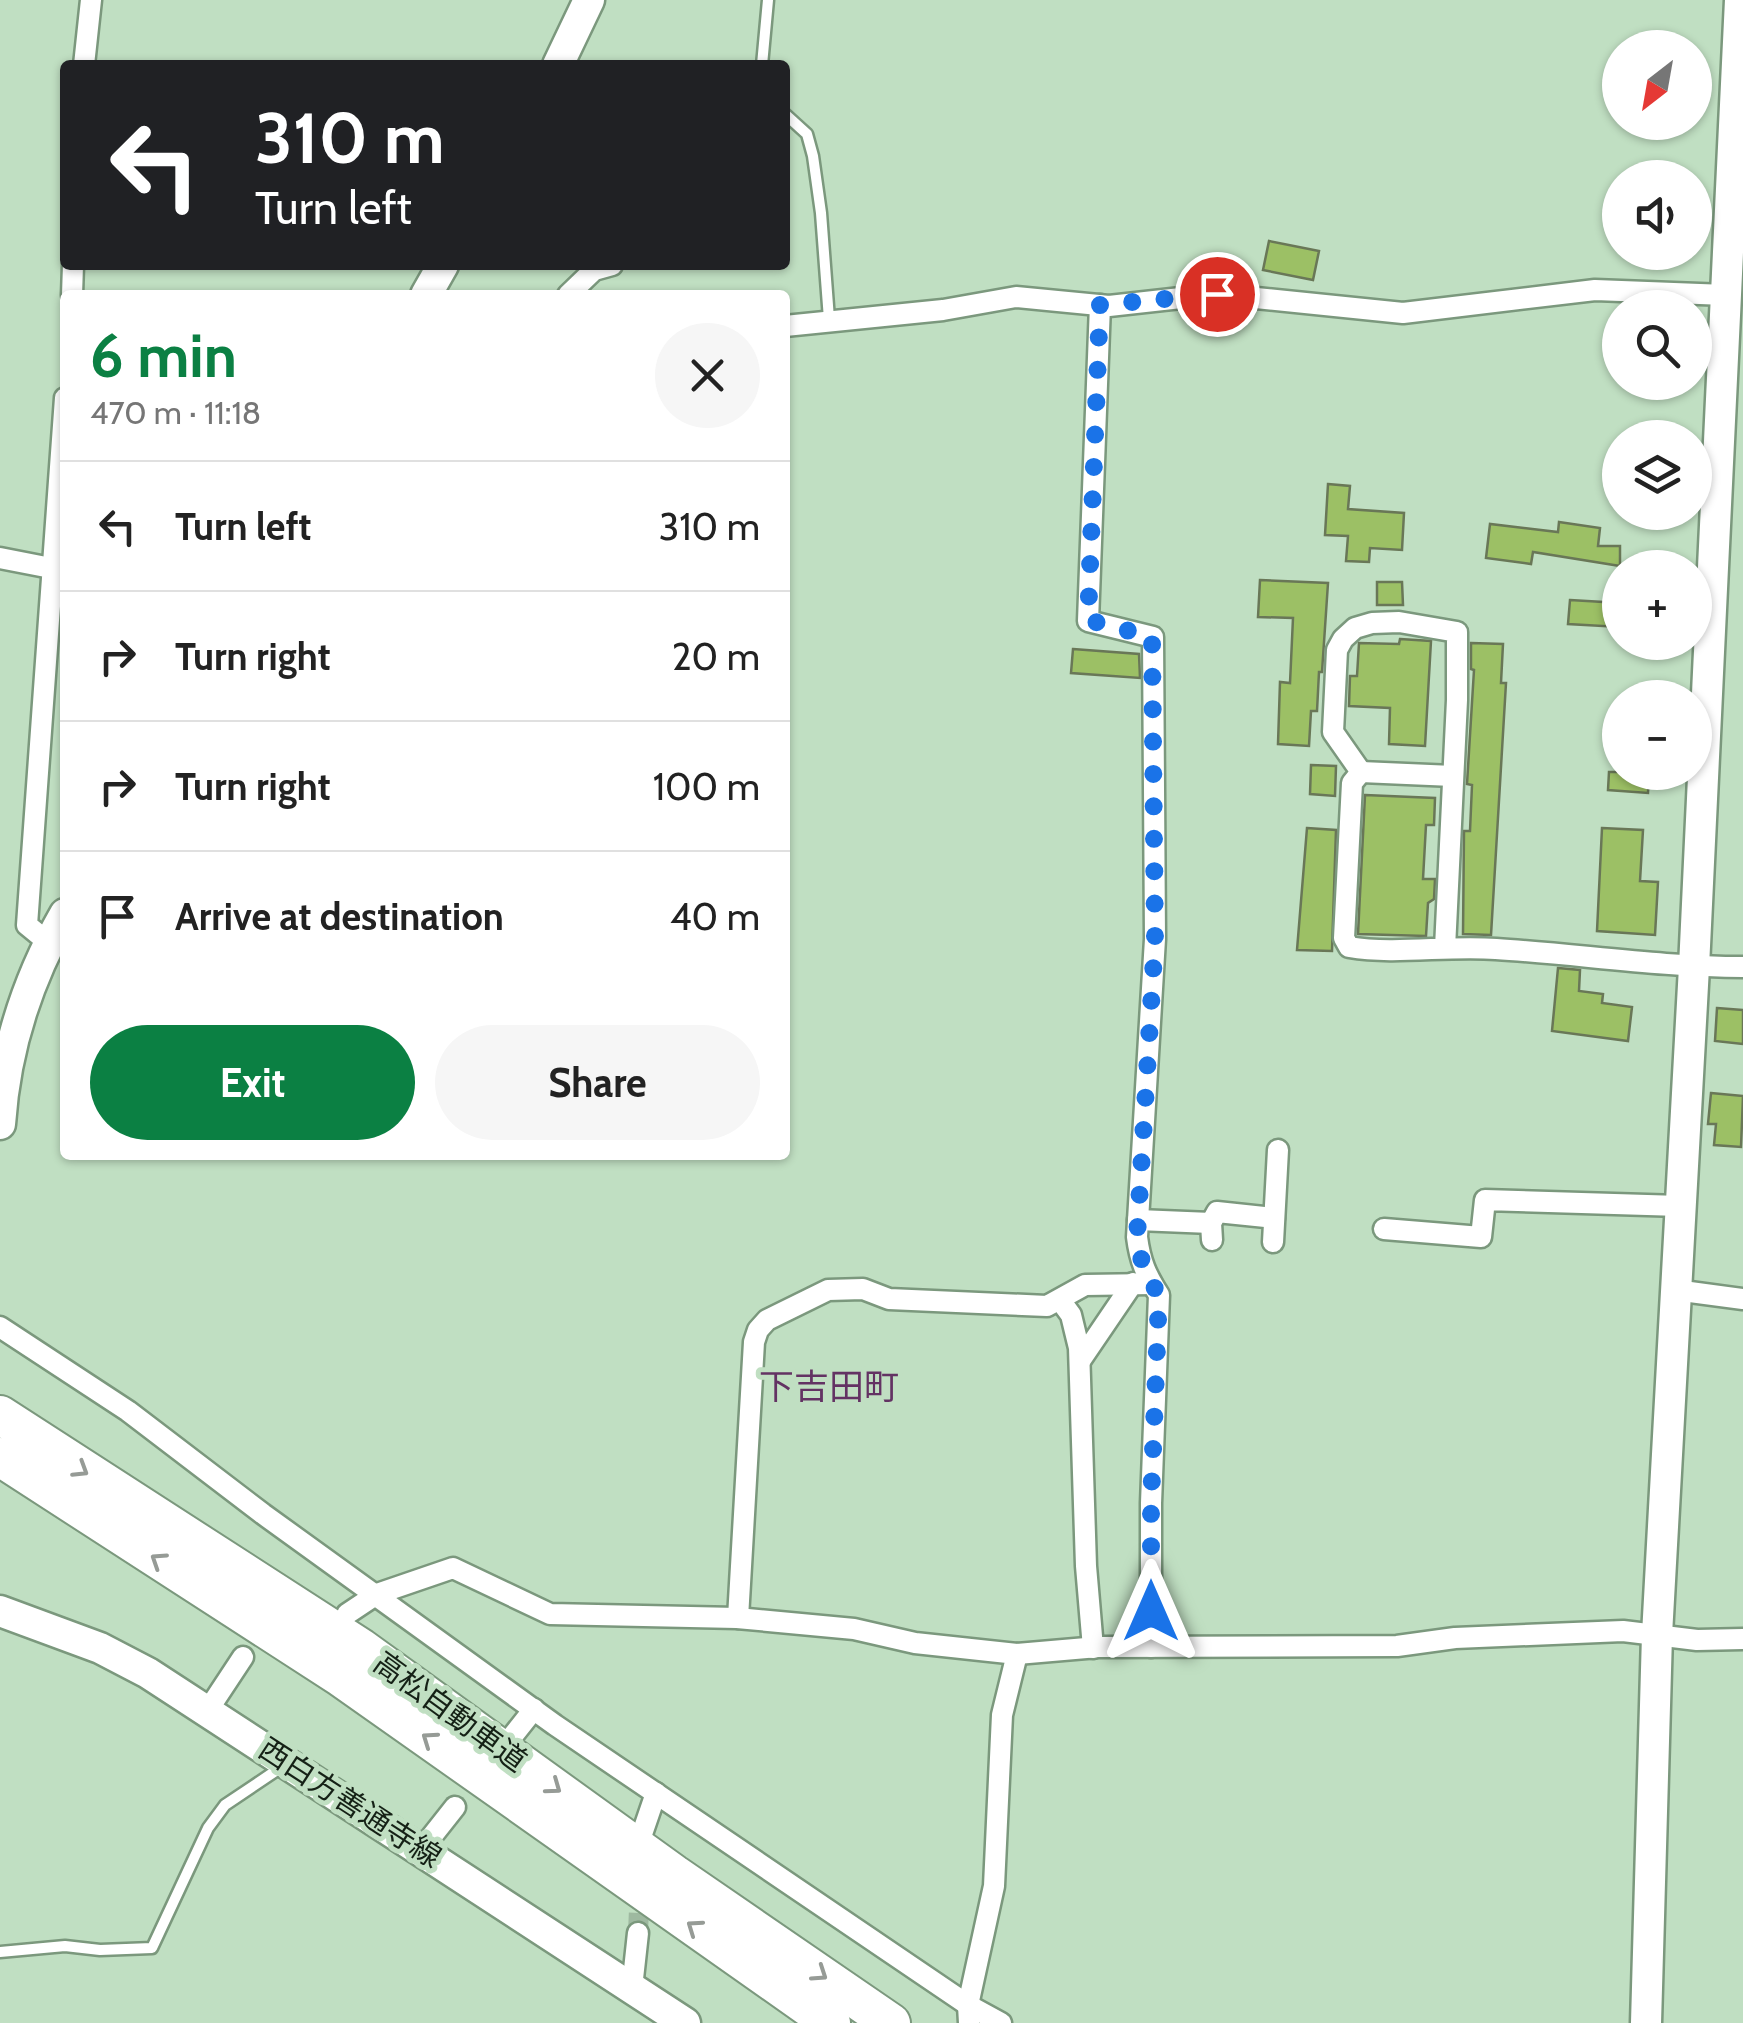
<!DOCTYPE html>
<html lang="en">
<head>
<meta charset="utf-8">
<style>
	body { margin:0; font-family:Cabin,"Noto Sans JP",sans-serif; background:#f6f6f6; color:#222; height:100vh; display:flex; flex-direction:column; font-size:38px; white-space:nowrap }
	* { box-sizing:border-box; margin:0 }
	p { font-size:32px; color:#767676 }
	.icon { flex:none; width:55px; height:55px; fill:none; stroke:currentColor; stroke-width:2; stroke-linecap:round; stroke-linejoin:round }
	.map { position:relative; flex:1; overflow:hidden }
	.panel { position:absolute; left:60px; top:290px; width:730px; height:870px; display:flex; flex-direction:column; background:#fff; border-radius:10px; box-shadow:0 2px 8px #0004 }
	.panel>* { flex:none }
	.banner { position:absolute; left:60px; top:60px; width:730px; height:210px; border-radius:10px; box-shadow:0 2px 8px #0004; background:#202124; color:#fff; overflow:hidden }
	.needle { width:65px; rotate:211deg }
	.tools { position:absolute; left:1602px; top:30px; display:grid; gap:20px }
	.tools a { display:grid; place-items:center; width:110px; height:110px; border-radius:50%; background:#fff; box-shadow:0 2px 8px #0004; font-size:50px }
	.pin { position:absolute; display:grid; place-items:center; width:85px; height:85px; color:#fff; margin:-42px; border:5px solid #fff; border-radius:50%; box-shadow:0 2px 10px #0007 }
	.me { position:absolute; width:110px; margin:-55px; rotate:0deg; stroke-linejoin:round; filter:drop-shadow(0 0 8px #0008) }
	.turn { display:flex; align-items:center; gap:35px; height:210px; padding:0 30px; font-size:45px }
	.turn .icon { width:130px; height:130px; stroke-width:2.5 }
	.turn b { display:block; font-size:70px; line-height:85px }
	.round { display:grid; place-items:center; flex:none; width:105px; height:105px; border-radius:52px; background:#f6f6f6 }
	.overview { display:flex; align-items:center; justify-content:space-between; height:170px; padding:0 30px }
	h1 { font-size:60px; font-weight:800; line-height:75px; color:#0b8043 }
	.cta { display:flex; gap:20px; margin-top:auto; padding:20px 30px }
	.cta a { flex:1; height:115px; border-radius:60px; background:#0b8043; color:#fff; font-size:40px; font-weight:800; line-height:115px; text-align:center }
	.cta a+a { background:#f6f6f6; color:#222 }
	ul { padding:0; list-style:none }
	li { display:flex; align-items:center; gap:30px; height:130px; padding:0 30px; border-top:2px solid #e0e0e0 }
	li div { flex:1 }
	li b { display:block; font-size:38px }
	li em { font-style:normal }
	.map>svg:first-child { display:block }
</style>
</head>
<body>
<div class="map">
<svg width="1743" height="2023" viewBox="0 0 1743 2023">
	<rect width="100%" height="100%" fill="#c0dfc2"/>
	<g fill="#9cc065" stroke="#697757" stroke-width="2.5">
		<path d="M 1269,241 L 1319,251 L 1313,280 L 1263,270 Z"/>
		<path d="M 1328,484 L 1350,486 L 1348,509 L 1404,513 L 1402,550 L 1370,548 L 1369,562 L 1346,561 L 1348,536 L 1325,535 Z"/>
		<path d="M 1559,522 L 1600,528 L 1598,546 L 1620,546 L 1620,566 L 1533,552 L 1531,564 L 1486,558 L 1490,524 L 1558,532 Z"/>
		<path d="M 1260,580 L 1328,583 L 1322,672 L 1319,672 L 1317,711 L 1311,711 L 1309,746 L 1278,744 L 1280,682 L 1290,683 L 1293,618 L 1258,617 Z"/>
		<path d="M 1377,582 L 1402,582 L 1403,605 L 1377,605 Z"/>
		<path d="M 1570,600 L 1620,603 L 1620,627 L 1568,624 Z"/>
		<path d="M 1400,639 L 1431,641 L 1425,746 L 1389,744 L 1390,708 L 1349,706 L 1350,676 L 1357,676 L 1359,643 L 1399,644 Z"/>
		<path d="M 1471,643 L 1503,644 L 1501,683 L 1506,683 L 1491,935 L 1463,934 L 1464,831 L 1470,831 L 1472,785 L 1467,784 L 1474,670 L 1471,669 Z"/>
		<path d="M 1073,649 L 1139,654 L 1140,678 L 1071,673 Z"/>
		<path d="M 1311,765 L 1336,766 L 1335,796 L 1310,794 Z"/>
		<path d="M 1609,772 L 1649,772 L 1648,793 L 1608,790 Z"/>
		<path d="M 1365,795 L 1435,798 L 1434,825 L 1426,825 L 1423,879 L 1435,879 L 1434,899 L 1428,903 L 1426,936 L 1358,934 Z"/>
		<path d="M 1307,828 L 1336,830 L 1332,951 L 1297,950 Z"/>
		<path d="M 1602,828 L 1643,830 L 1640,881 L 1658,882 L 1655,935 L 1597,931 Z"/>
		<path d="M 1558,968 L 1580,970 L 1579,991 L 1603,994 L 1602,1003 L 1632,1007 L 1628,1041 L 1552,1031 Z"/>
		<path d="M 1717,1008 L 1743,1010 L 1743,1044 L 1715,1041 Z"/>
		<path d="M 1711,1093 L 1743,1096 L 1741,1147 L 1714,1145 L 1716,1124 L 1708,1124 Z"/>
	</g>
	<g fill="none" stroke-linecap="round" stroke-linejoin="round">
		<path stroke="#9eb9a0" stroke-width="20" stroke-dasharray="20 10" stroke-linecap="butt" d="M 638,1933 L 640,1885"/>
		<g stroke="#7b987d" stroke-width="15">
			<g id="lane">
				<path d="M 762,65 L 768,0"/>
				<path d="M 785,114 L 807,134 L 813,156 L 821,213 L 829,319"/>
				<path d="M 0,1952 L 65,1946 L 100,1950 L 152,1948 L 208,1828 L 225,1805 L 283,1766"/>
			</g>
		</g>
		<g stroke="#7b987d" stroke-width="25">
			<g id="street">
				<path d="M 84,65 L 91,0"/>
				<path d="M 72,295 L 73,265"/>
				<path d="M 568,295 L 594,270 L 612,265"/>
				<path d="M 1100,305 L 1088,621 L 1153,637 L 1155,939 L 1137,1237 C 1140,1261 1146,1275 1159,1295 L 1151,1503 L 1151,1647"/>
				<path d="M 785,326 L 943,310 L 1016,297 L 1109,306 L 1217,294 L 1403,313 L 1595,290 L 1726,295"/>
				<path d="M 0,558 L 51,568"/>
				<path d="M 1361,772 L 1453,776"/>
				<path d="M 49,943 L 27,925 L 65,398"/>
				<path d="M 1445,948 L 1457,700 L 1457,632 L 1399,622 L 1372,623 L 1355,628 L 1343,639 L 1337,650 L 1333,732 L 1361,772 L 1352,783 L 1344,938 L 1349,947 C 1397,955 1447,945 1496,949 C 1578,954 1660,967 1743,967"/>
				<path d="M 1138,1220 L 1211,1223"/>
				<path d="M 1384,1229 L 1481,1237 L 1485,1200 L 1680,1206"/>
				<path d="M 1212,1240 L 1211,1223 L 1217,1212 L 1274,1218"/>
				<path d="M 1273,1242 L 1278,1150"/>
				<path d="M 1675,1290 L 1743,1299"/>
				<path d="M 1060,1300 L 1071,1315 L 1079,1348 L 1086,1566 L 1093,1648"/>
				<path d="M 0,1327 L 128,1411 L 263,1514 L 555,1725 L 968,2005 L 1001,2023"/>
				<path d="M 1080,1361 L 1133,1283"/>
				<path d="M 347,1614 L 377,1594 L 453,1568 L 550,1614 L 737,1618 L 854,1629 L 915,1643 L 1017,1654 L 1098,1647 L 1397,1646 L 1455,1638 L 1623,1631 L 1697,1640 L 1743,1639"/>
				<path d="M 738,1618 L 754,1342 L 758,1330 L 767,1320 L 828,1290 L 863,1289 L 889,1299 L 1047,1306 L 1085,1285 L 1152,1284"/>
				<path d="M 208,1710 L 243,1657"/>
				<path d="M 507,1743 L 534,1709"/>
				<path d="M 642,1834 L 656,1793"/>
				<path d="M 421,1850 L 455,1807"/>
				<path d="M 632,1988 L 638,1933"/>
				<path d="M 969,2023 L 968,2005 L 994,1886 L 1002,1715 L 1017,1654"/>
			</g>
		</g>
		<g stroke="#7b987d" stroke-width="35">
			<g id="secondary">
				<path d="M 558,65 L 589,0"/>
				<path d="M 426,295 L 443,265"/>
				<path d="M 0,1124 C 5,1048 27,980 65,914"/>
				<path d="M 0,1611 L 100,1648 L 148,1673 L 685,2023"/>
				<path d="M 1646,2023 L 1657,1635 L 1694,967 L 1740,0"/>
			</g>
		</g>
		<g stroke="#7b987d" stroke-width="42">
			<g id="highway">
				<path d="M 0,1415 L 361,1648 L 674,1874 L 891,2023"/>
				<path d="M 0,1457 L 339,1676 L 831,2023"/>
			</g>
		</g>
		<use href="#lane" stroke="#fff" stroke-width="10"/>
		<use href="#street" stroke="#fff" stroke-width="20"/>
		<use href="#secondary" stroke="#fff" stroke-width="30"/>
		<use href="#highway" stroke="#fff" stroke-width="38"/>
	</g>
	<defs><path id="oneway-chevron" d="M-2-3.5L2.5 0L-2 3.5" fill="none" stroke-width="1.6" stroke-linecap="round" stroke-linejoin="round" transform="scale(2.5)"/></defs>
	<g stroke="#969b96">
		<use href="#oneway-chevron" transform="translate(81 1470) rotate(32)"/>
		<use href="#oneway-chevron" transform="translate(158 1560) rotate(-147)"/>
		<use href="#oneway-chevron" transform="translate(429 1739) rotate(-145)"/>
		<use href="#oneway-chevron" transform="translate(554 1787) rotate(36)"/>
		<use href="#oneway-chevron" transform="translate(694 1927) rotate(-145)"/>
		<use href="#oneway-chevron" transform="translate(820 1974) rotate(34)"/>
	</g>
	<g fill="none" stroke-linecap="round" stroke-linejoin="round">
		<path stroke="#1a73e8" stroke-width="18" stroke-dasharray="0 32.4" d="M 1151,1611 L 1151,1503 L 1159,1295 C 1146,1275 1140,1261 1137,1237 L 1155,940 L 1152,637 L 1088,620 L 1100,305 L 1217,294"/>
	</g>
	<g text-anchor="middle" stroke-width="10" stroke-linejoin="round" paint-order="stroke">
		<g font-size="30" fill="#152116" stroke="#c0dfc2">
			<text transform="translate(450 1712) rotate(36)" y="10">高松自動車道</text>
			<text transform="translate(350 1803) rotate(33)" y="10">西白方善通寺線</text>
		</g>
		<g font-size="35" fill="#633263" stroke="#c0dfc2">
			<text x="829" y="1399">下吉田町</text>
		</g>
	</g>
</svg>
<div class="tools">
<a><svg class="needle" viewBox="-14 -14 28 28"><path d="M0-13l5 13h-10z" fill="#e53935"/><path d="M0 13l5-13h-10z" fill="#767676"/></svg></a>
<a><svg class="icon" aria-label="sound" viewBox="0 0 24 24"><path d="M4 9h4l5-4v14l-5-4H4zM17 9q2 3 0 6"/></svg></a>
<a><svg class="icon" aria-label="search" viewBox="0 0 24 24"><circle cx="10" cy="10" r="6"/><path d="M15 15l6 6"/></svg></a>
<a><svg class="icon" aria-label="layers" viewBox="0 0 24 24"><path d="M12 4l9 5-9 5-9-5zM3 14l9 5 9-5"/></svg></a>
<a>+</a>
<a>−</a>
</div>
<div class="pin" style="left:1217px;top:294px;background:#d93025"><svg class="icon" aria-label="arrive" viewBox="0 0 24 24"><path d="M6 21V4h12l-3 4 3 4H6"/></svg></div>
<svg class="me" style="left:1151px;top:1611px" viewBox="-20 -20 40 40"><path d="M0-17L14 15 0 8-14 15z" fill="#1a73e8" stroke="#fff" stroke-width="4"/></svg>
<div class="banner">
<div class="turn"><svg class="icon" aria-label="left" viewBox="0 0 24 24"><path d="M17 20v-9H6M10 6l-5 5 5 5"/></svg><div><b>310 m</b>Turn left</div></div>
</div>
<section class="panel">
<div class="overview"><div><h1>6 min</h1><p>470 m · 11:18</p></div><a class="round"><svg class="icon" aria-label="close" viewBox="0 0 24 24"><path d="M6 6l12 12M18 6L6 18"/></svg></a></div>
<ul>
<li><svg class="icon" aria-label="left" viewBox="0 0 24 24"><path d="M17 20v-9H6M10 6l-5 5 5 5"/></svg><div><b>Turn left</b></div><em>310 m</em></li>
<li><svg class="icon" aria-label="right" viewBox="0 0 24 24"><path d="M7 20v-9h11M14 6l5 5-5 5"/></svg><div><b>Turn right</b></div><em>20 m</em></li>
<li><svg class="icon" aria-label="right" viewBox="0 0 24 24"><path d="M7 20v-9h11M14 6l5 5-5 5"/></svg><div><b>Turn right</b></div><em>100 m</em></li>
<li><svg class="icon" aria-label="arrive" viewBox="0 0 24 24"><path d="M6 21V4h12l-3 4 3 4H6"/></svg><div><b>Arrive at destination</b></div><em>40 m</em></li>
</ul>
<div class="cta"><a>Exit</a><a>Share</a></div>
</section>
</div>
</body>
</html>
